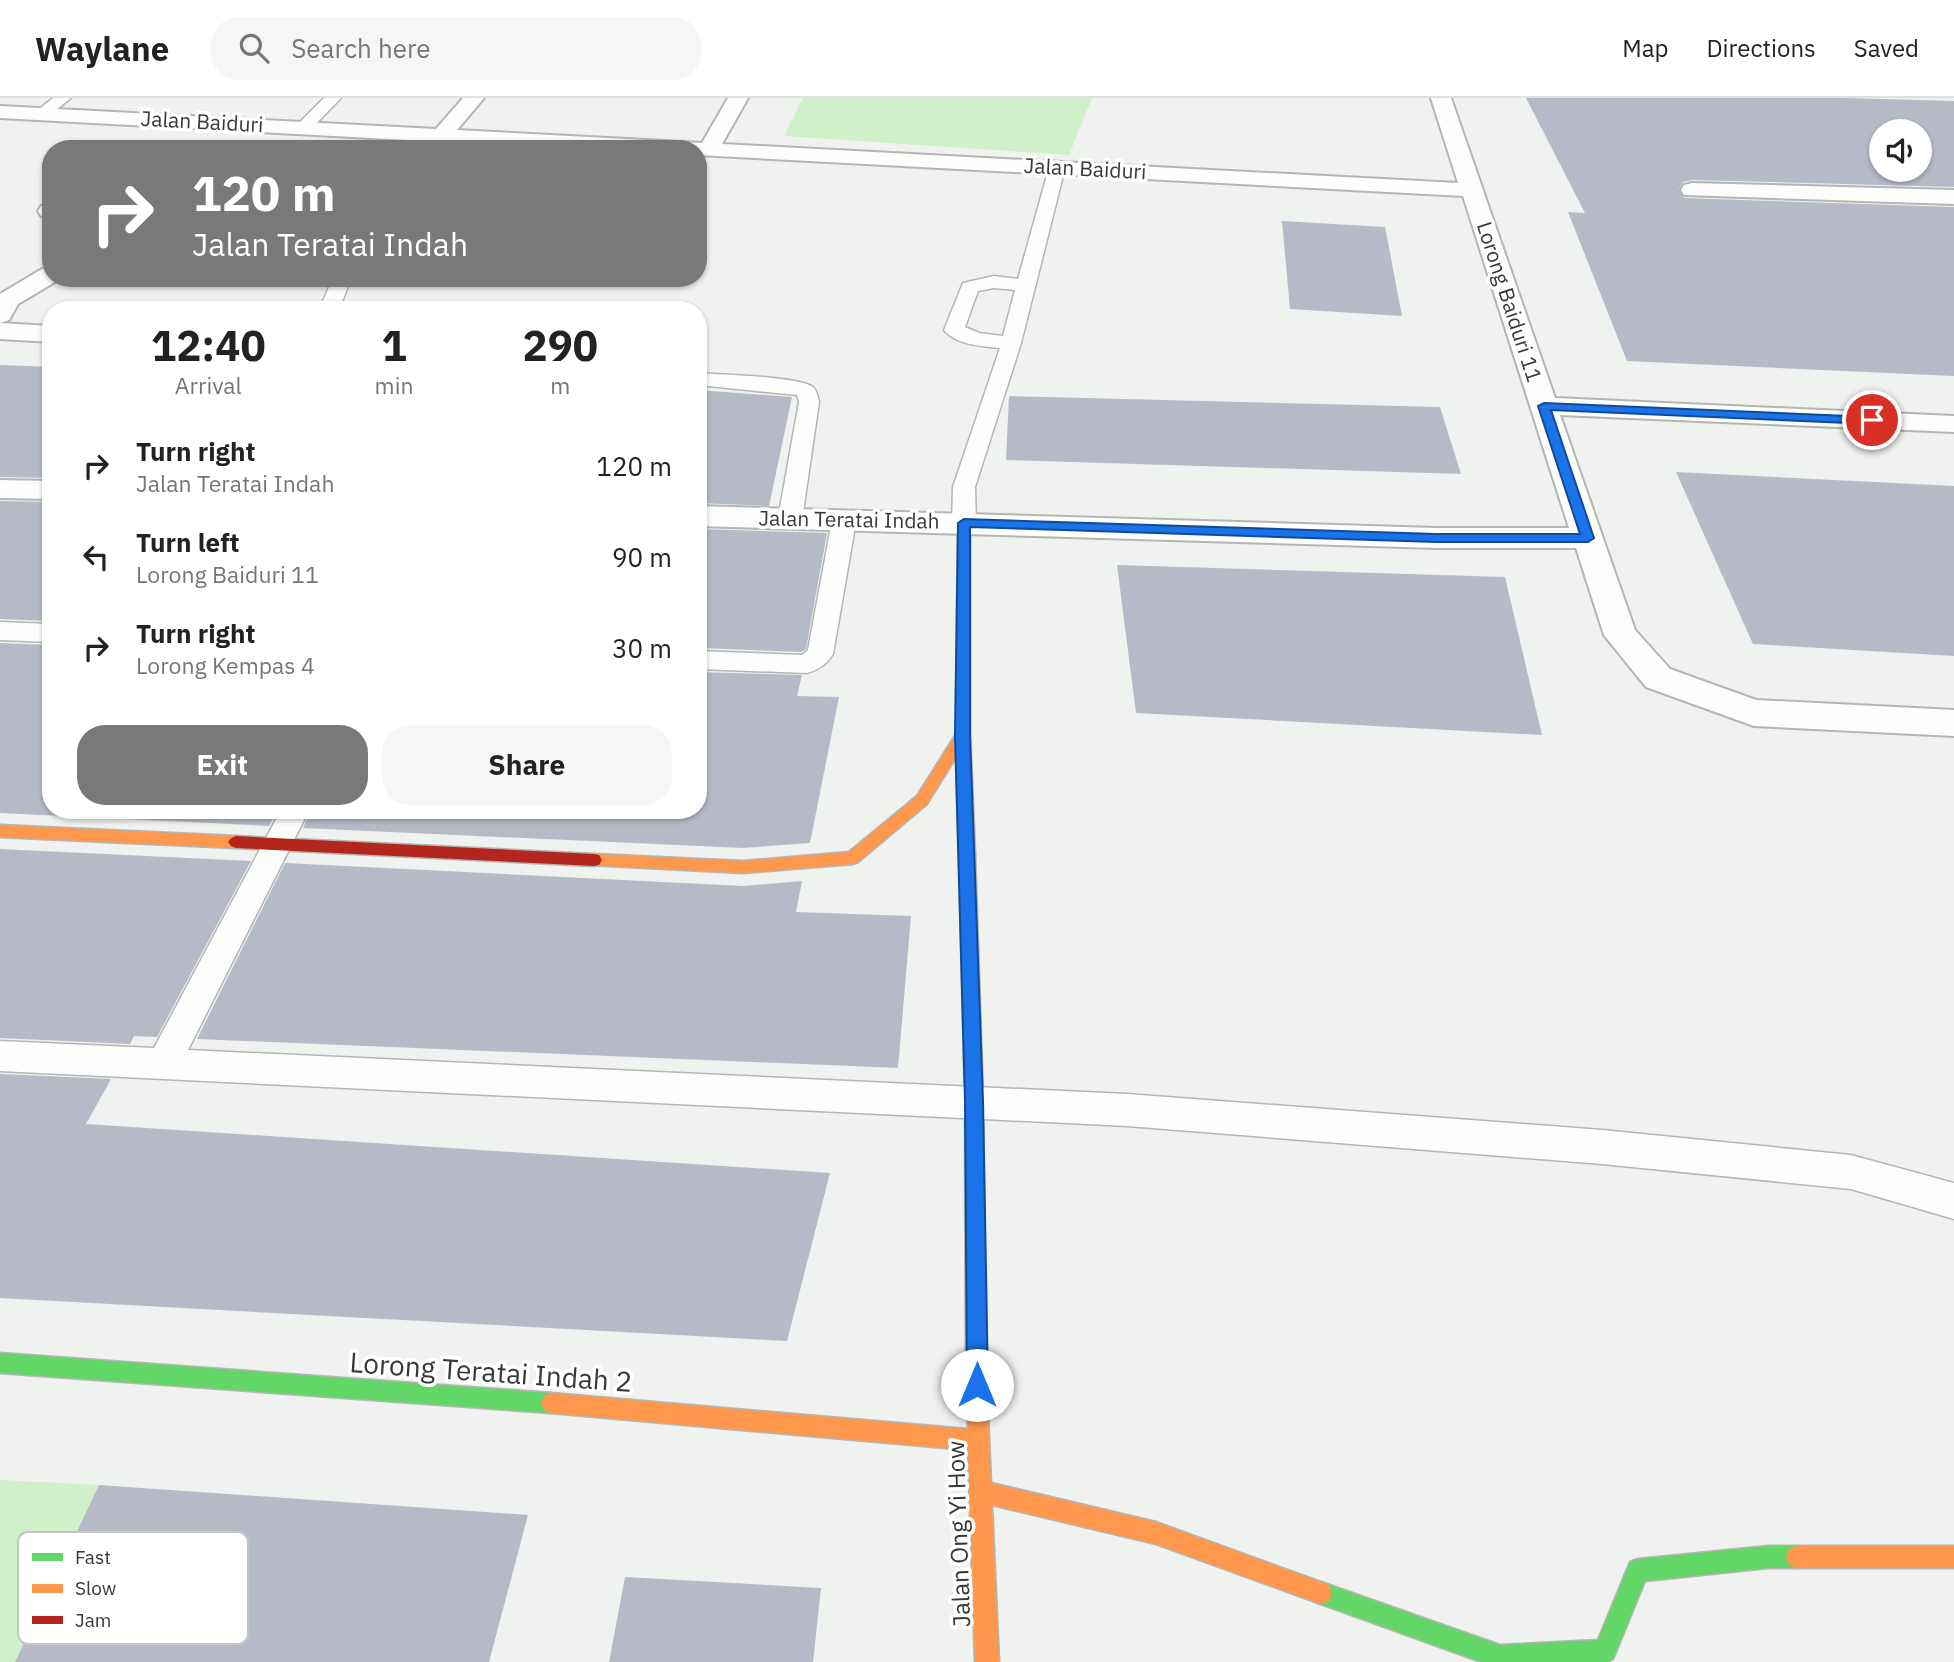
<!DOCTYPE html>
<html lang="en">
<head>
<meta charset="utf-8">
<style>
	body { margin:0; font-family:"IBM Plex Sans",sans-serif; background:#f6f6f6; color:#222; height:100vh; display:flex; flex-direction:column; font-size:26px; white-space:nowrap }
	* { box-sizing:border-box; margin:0 }
	p { font-size:23px; color:#767676 }
	.icon { flex:none; width:38px; height:38px; fill:none; stroke:currentColor; stroke-width:2; stroke-linecap:round; stroke-linejoin:round }
	.map { position:relative; flex:1; overflow:hidden }
	.details { position:absolute; left:42px; top:203px; width:665px; height:518px; display:flex; flex-direction:column; background:#fff; border-radius:28px; box-shadow:0 2px 5px #0004 }
	.details>* { flex:none }
	.banner { position:absolute; left:42px; top:42px; width:665px; height:147px; border-radius:28px; box-shadow:0 2px 5px #0004; background:#777a77; color:#fff; overflow:hidden }
	.buttons { position:absolute; left:1869px; top:21px; display:grid; gap:14px }
	.buttons a { display:grid; place-items:center; width:63px; height:63px; border-radius:50%; background:#fff; box-shadow:0 2px 5px #0004; font-size:35px }
	.pin { position:absolute; display:grid; place-items:center; width:60px; height:60px; color:#fff; margin:-30px; border:4px solid #fff; border-radius:50%; box-shadow:0 2px 7px #0007 }
	.me { position:absolute; width:77px; margin:-38px; rotate:0deg; stroke-linejoin:round; filter:drop-shadow(0 0 5px #0008) }
	.turn { display:flex; align-items:center; gap:24px; height:147px; padding:0 35px; font-size:32px }
	.turn .icon { width:91px; height:91px; stroke-width:2.5 }
	.turn b { display:block; font-size:49px; line-height:60px }
	.eta { display:flex; justify-content:space-evenly; align-items:center; height:119px; text-align:center }
	.eta b { font-size:42px; font-weight:800; line-height:49px }
	.action { display:flex; gap:14px; margin-top:auto; padding:14px 35px }
	.action a { flex:1; height:80px; border-radius:28px; background:#777a77; color:#fff; font-size:28px; font-weight:800; line-height:80px; text-align:center }
	.action a+a { background:#f6f6f6; color:#222 }
	ul { padding:0; list-style:none }
	li { display:flex; align-items:center; gap:21px; height:91px; padding:0 35px }
	li div { flex:1 }
	li b { display:block; font-size:26px }
	li em { font-style:normal }
	header { display:flex; align-items:center; gap:42px; box-sizing:border-box; height:98px; padding:0 35px; background:#fff; border-bottom:2px solid #e0e0e0 }
	header strong { font-size:33px }
	nav { display:flex; gap:38px; margin-inline-start:auto; font-size:24px }
	.search { width:490px; height:63px; background:#f6f6f6; display:flex; align-items:center; gap:18px; box-sizing:border-box; padding:0 24px; border-radius:28px; color:#767676; font-size:26px }
	.map>svg:first-child { display:block }
</style>
</head>
<body>
<header>
<strong>Waylane</strong>
<div class="search"><svg class="icon" aria-label="search" viewBox="0 0 24 24"><circle cx="10" cy="10" r="6"/><path d="M15 15l6 6"/></svg>Search here</div>
<nav><a>Map</a><a>Directions</a><a>Saved</a></nav>
</header>
<div class="map">
<svg width="1954" height="1564" viewBox="0 0 1954 1564">
	<rect width="100%" height="100%" fill="#eff2ee"/>
	<g fill="#cff0c9">
		<path d="M 803,0 L 1092,0 L 1069,57 L 784,38 Z"/>
		<path d="M 0,1382 L 99,1387 L 15,1564 L 0,1564 Z"/>
	</g>
	<g fill="#b6bac6" fill-rule="evenodd">
		<path d="M 1526,0 L 1846,0 L 1954,3 L 1954,89 L 1692,82 L 1683,84 L 1679,91 L 1684,100 L 1954,109 L 1954,278 L 1627,263 L 1568,114 L 1585,115 ZM 1881,33 L 1920,33 L 1920,72 L 1881,72 Z"/>
		<path d="M 1282,123 L 1385,129 L 1402,218 L 1290,211 Z"/>
		<path d="M 0,267 L 51,269 L 51,380 L 0,379 Z"/>
		<path d="M 698,292 L 792,299 L 769,408 L 698,405 Z"/>
		<path d="M 1009,298 L 1440,309 L 1461,376 L 1006,362 Z"/>
		<path d="M 1676,374 L 1954,388 L 1954,558 L 1753,546 Z"/>
		<path d="M 0,403 L 51,404 L 51,523 L 0,521 Z"/>
		<path d="M 698,431 L 827,435 L 806,551 L 801,554 L 698,550 Z"/>
		<path d="M 1117,467 L 1505,479 L 1542,637 L 1136,615 Z"/>
		<path d="M 0,545 L 51,547 L 51,712 L 278,712 L 269,728 L 0,715 Z"/>
		<path d="M 698,574 L 802,577 L 797,598 L 839,599 L 810,745 L 743,750 L 303,730 L 311,712 L 698,712 Z"/>
		<path d="M 0,751 L 251,763 L 157,939 L 134,938 L 130,946 L 0,940 Z"/>
		<path d="M 285,765 L 743,788 L 802,783 L 796,814 L 911,818 L 898,970 L 197,941 Z"/>
		<path d="M 0,976 L 111,981 L 86,1026 L 830,1075 L 787,1243 L 0,1200 Z"/>
		<path d="M 99,1387 L 528,1417 L 489,1564 L 15,1564 Z"/>
		<path d="M 625,1479 L 821,1490 L 813,1564 L 609,1564 Z"/>
	</g>
	<g fill="none" stroke-linecap="round" stroke-linejoin="round">
		<g stroke="#b4b6b3" stroke-width="3">
			<g id="lane">
				<path d="M 53,0 L 71,0 L 47,19 L 35,19 L 33,16 Z"/>
				<path d="M 324,0 L 341,0 L 309,33 L 297,33 L 295,30 L 297,27 Z"/>
				<path d="M 1057,65 L 1065,70 L 1021,245 L 975,389 L 976,425 L 972,430 L 964,432 L 956,430 L 952,425 L 953,389 L 1000,250 C 982,248 956,247 944,232 L 963,185 L 994,178 L 1018,181 L 1049,70 ZM 994,190 L 1015,192 L 1003,238 L 979,235 L 965,229 L 978,193 Z"/>
				<path d="M 333,180 L 351,180 L 339,212 L 319,212 Z"/>
				<path d="M 698,275 C 721,277 797,278 813,289 C 817,293 818,299 819,304 L 802,421 L 798,426 L 790,428 L 782,426 L 778,421 L 799,304 L 797,297 L 698,287 Z"/>
				<path d="M 844,416 L 852,418 L 856,423 L 833,556 C 827,566 818,572 807,575 L 698,571 L 698,553 L 802,557 L 808,552 L 832,423 L 836,418 Z"/>
				<path d="M 0,524 L 51,526 L 51,544 L 0,542 Z"/>
				<path d="M 281,712 L 309,712 L 188,952 L 1127,996 L 1602,1032 L 1851,1057 L 1954,1085 L 1954,1121 L 1851,1091 L 1602,1066 L 1127,1028 L 0,973 L 0,943 L 154,950 Z"/>
			</g>
		</g>
		<g stroke="#b4b6b3" stroke-width="4">
			<g id="street">
				<path d="M 463,0 L 484,0 L 457,32 L 702,45 L 728,0 L 748,0 L 722,46 L 1458,85 L 1431,0 L 1451,0 L 1555,300 L 1954,318 L 1954,334 L 1560,317 L 1635,532 L 1670,571 L 1756,602 L 1954,612 L 1954,638 L 1754,628 L 1646,589 L 1604,537 L 1576,450 L 1436,450 L 698,428 L 698,408 L 1436,430 L 1569,430 L 1463,98 L 698,57 L 698,51 L 574,51 L 0,20 L 0,8 L 436,31 Z"/>
				<path d="M 1692,85 L 1954,92 L 1954,106 L 1684,97 L 1681,92 L 1684,87 Z"/>
				<path d="M 51,107 L 51,121 L 41,118 L 38,113 L 41,108 Z"/>
				<path d="M 51,169 L 51,180 L 60,181 L 18,206 L 9,222 L 0,225 L 0,196 L 42,171 Z"/>
				<path d="M 0,225 L 51,228 L 51,244 L 0,241 Z"/>
				<path d="M 0,382 L 51,383 L 51,401 L 0,400 Z"/>
			</g>
		</g>
		<g stroke="#b4b6b3" stroke-width="3">
			<g id="fast">
				<path d="M 967,749 L 972,751 L 975,755 L 983,1003 L 986,1273 L 983,1280 L 976,1283 L 969,1280 L 966,1273 L 965,1003 L 959,755 L 962,751 Z"/>
				<path d="M 0,1255 L 551,1295 L 558,1298 L 561,1305 L 558,1312 L 551,1315 L 0,1275 Z"/>
				<path d="M 1768,1448 L 1797,1448 L 1805,1451 L 1808,1459 L 1805,1467 L 1797,1470 L 1768,1470 L 1645,1483 L 1613,1561 L 1607,1564 L 1481,1564 L 1321,1506 L 1313,1503 L 1310,1495 L 1313,1487 L 1321,1484 L 1500,1547 L 1598,1542 L 1630,1464 L 1638,1461 Z"/>
			</g>
		</g>
		<g stroke="#b4b6b3" stroke-width="3">
			<g id="slow">
				<path d="M 964,421 L 970,425 L 970,637 L 975,755 L 972,759 L 962,759 L 959,755 L 956,659 L 927,706 L 858,764 L 853,766 L 743,775 L 589,767 L 586,762 L 589,757 L 594,756 L 743,763 L 849,754 L 917,698 L 956,636 L 958,425 Z"/>
				<path d="M 0,727 L 236,738 L 241,740 L 244,744 L 241,748 L 236,750 L 0,739 Z"/>
				<path d="M 976,1263 L 983,1266 L 986,1273 L 991,1385 L 1156,1424 L 1329,1487 L 1332,1495 L 1329,1503 L 1321,1506 L 1156,1446 L 992,1407 L 999,1564 L 975,1564 L 968,1352 L 551,1315 L 544,1312 L 541,1305 L 544,1298 L 551,1295 L 968,1331 L 966,1273 L 969,1266 Z"/>
				<path d="M 1797,1448 L 1954,1448 L 1954,1470 L 1797,1470 L 1789,1467 L 1786,1459 L 1789,1451 Z"/>
			</g>
		</g>
		<g stroke="#b4b6b3" stroke-width="3">
			<path id="jam" d="M 236,738 L 594,756 L 599,757 L 602,762 L 599,767 L 594,768 L 236,750 L 231,748 L 228,744 L 231,740 Z"/>
		</g>
		<use href="#lane" fill="#fdfdfc" fill-rule="evenodd"/>
		<use href="#street" fill="#fdfdfc" fill-rule="evenodd"/>
		<use href="#fast" fill="#63d668" fill-rule="evenodd"/>
		<use href="#slow" fill="#ff974d" fill-rule="evenodd"/>
		<use href="#jam" fill="#b3261e" fill-rule="evenodd"/>
	</g>
	<path fill="#1a73e8" stroke="#114b97" stroke-width="2" d="M 1544,305 L 1872,319 L 1878,322 L 1872,326 L 1551,312 L 1594,440 L 1588,444 L 1436,444 L 970,429 L 970,637 L 983,1003 L 988,1287 L 985,1295 L 977,1298 L 970,1295 L 967,1287 L 965,1003 L 955,637 L 958,425 L 964,421 L 1436,436 L 1580,436 L 1538,308 Z"/>
	<g text-anchor="middle" stroke-width="7" stroke-linejoin="round" paint-order="stroke">
		<g font-size="21" fill="#373937" stroke="#fff">
			<text transform="translate(202 24) rotate(3)" y="7">Jalan Baiduri</text>
			<text transform="translate(1085 71) rotate(3)" y="7">Jalan Baiduri</text>
			<text transform="translate(1509 204) rotate(72)" y="7">Lorong Baiduri 11</text>
			<text transform="translate(849 422) rotate(1)" y="7">Jalan Teratai Indah</text>
		</g>
		<g font-size="24" fill="#373937" stroke="#fff">
			<text transform="translate(959 1436) rotate(-92)" y="8">Jalan Ong Yi How</text>
		</g>
		<g font-size="28" fill="#373937" stroke="#fff">
			<text transform="translate(491 1274) rotate(4)" y="10">Lorong Teratai Indah 2</text>
		</g>
	</g>
	<rect x="18" y="1434" width="230" height="112" rx="10" fill="#fff" stroke="#c3c4c3" stroke-width="2"/>
	<rect x="32" y="1455" width="31" height="8" fill="#63d668"/>
	<rect x="32" y="1486" width="31" height="9" fill="#ff974d"/>
	<rect x="32" y="1518" width="31" height="8" fill="#b3261e"/>
	<g font-size="19" fill="#373937">
		<text x="75" y="1466">Fast</text>
		<text x="75" y="1497">Slow</text>
		<text x="75" y="1529">Jam</text>
	</g>
</svg>
<div class="buttons">
<a><svg class="icon" aria-label="sound" viewBox="0 0 24 24"><path d="M4 9h4l5-4v14l-5-4H4zM17 9q2 3 0 6"/></svg></a>
</div>
<div class="pin" style="left:1872px;top:322px;background:#d93025"><svg class="icon" aria-label="arrive" viewBox="0 0 24 24"><path d="M6 21V4h12l-3 4 3 4H6"/></svg></div>
<svg class="me" style="left:977px;top:1287px" viewBox="-20 -20 40 40"><circle r="19" fill="#fff"/><path d="M0-13L10 11 0 6-10 11z" fill="#1a73e8"/></svg>
<div class="banner">
<div class="turn"><svg class="icon" aria-label="right" viewBox="0 0 24 24"><path d="M7 20v-9h11M14 6l5 5-5 5"/></svg><div><b>120 m</b>Jalan Teratai Indah</div></div>
</div>
<section class="details">
<div class="eta">
<div><b>12:40</b><p>Arrival</p></div>
<div><b>1</b><p>min</p></div>
<div><b>290</b><p>m</p></div>
</div>
<ul>
<li><svg class="icon" aria-label="right" viewBox="0 0 24 24"><path d="M7 20v-9h11M14 6l5 5-5 5"/></svg><div><b>Turn right</b><p>Jalan Teratai Indah</p></div><em>120 m</em></li>
<li><svg class="icon" aria-label="left" viewBox="0 0 24 24"><path d="M17 20v-9H6M10 6l-5 5 5 5"/></svg><div><b>Turn left</b><p>Lorong Baiduri 11</p></div><em>90 m</em></li>
<li><svg class="icon" aria-label="right" viewBox="0 0 24 24"><path d="M7 20v-9h11M14 6l5 5-5 5"/></svg><div><b>Turn right</b><p>Lorong Kempas 4</p></div><em>30 m</em></li>
</ul>
<div class="action"><a>Exit</a><a>Share</a></div>
</section>
</div>
</body>
</html>
